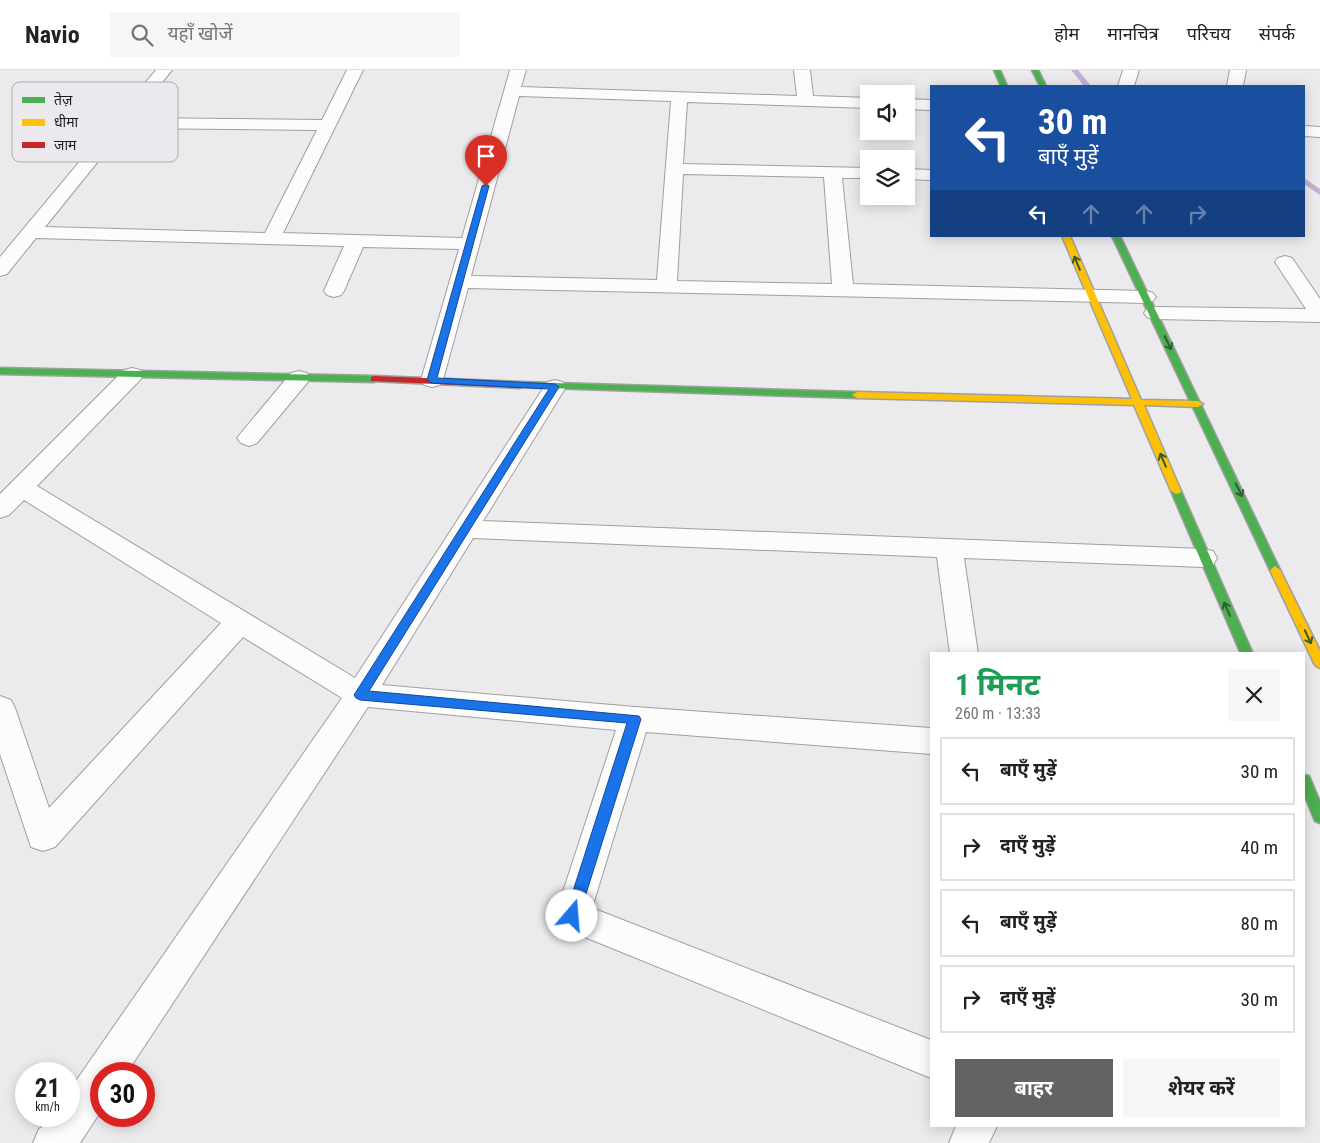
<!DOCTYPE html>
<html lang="hi">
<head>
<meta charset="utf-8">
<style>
	body { margin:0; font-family:"Roboto Condensed","Noto Sans Devanagari",sans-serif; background:#f6f6f6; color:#202124; height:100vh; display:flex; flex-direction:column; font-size:19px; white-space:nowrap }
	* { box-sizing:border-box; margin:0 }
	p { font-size:16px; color:#757577 }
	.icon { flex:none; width:28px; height:28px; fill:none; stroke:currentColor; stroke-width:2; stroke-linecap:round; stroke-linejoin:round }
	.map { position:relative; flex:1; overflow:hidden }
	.details { position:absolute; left:930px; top:582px; width:375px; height:475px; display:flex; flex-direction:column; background:#fff; border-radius:0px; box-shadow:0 2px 12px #0003 }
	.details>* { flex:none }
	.top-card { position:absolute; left:930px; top:15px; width:375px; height:152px; border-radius:0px; box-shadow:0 2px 12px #0003; background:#1a4fa0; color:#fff; overflow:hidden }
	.fabs { position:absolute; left:860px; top:15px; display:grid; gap:10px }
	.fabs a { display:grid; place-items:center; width:55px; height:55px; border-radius:0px; background:#fff; box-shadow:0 2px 12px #0003; font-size:25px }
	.speed { position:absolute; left:15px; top:992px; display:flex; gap:10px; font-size:25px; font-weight:700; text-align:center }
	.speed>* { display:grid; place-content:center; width:65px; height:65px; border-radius:50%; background:#fff; box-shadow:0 2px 12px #0003; line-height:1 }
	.speed small { font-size:12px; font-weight:400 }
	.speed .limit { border:8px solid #d22; background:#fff; color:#111 }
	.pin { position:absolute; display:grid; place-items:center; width:42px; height:42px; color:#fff; margin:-51px -21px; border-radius:50% 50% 50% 0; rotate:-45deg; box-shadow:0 0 5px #0007 }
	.pin .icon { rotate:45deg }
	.me { position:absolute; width:55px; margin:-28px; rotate:18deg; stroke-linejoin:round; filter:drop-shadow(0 0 4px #0008) }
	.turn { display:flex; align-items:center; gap:18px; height:105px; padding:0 25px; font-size:22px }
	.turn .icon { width:65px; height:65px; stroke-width:2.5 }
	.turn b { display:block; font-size:35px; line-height:42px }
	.lanes { display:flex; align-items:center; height:48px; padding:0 25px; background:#0003; justify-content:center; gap:25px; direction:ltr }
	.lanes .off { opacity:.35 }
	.round { display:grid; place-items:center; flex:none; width:52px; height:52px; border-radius:0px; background:#f6f6f6 }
	.head { display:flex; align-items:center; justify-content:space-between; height:85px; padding:0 25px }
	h1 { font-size:30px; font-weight:700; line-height:38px; color:#1e9e55 }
	.button { display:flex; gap:10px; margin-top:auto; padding:10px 25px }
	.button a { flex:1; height:58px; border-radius:0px; background:#646364; color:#fff; font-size:20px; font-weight:700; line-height:58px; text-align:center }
	.button a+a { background:#f6f6f6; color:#202124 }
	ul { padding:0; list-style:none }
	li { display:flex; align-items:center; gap:15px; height:68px; margin:0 10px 8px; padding:0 15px; border:2px solid #e0e0e0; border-radius:0px }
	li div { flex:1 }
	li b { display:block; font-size:19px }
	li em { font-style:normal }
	header { display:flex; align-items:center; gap:30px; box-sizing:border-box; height:70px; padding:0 25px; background:#fff; border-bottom:1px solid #e0e0e0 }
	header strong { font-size:24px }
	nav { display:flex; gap:28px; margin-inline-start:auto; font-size:18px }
	.search { width:350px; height:45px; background:#f6f6f6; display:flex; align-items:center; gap:12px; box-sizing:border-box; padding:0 18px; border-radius:0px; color:#757577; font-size:19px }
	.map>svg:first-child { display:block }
</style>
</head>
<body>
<header>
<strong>Navio</strong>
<div class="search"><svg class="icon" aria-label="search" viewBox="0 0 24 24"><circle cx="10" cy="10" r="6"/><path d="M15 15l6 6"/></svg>यहाँ खोजें</div>
<nav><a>होम</a><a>मानचित्र</a><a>परिचय</a><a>संपर्क</a></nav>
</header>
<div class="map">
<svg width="1320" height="1073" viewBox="0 0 1320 1073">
	<rect width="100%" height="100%" fill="#ebeaec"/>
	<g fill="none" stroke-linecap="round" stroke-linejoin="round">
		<g fill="#c2b2d1" fill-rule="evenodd">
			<path d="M 1071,0 L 1078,0 L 1091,16 L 1084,16 Z"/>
			<path d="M 1304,108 L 1320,119 L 1320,125 L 1304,114 Z"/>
		</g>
		<g stroke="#a09fa0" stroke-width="2">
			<g id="street">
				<path d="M 156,0 L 172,0 L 133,48 L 322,50 L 347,0 L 363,0 L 283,163 L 462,168 L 510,0 L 526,0 L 521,17 L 797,26 L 794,0 L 810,0 L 813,26 L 869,28 L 869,38 L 687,32 L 683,94 L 869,98 L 869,108 L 842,108 L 853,214 L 1146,221 L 1153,223 L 1156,227 L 1153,231 L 1146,233 L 468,218 L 443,310 L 440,315 L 432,317 L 424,315 L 421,310 L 459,179 L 363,177 L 344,221 L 341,225 L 334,227 L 327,225 L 324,221 L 344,176 L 36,168 L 7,204 L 0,206 L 0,187 ZM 519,26 L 671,31 L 657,210 L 471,206 ZM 125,58 L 317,60 L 265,163 L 45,157 ZM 683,104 L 824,107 L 832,214 L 677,211 Z"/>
				<path d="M 1123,0 L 1139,0 L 1134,16 L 1118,16 Z"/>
				<path d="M 1230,0 L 1246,0 L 1243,16 L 1227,16 Z"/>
				<path d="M 906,29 L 931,30 L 931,40 L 906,39 Z"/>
				<path d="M 1304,56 L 1320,57 L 1320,67 L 1304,66 Z"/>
				<path d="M 906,99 L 931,100 L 931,110 L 906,109 Z"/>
				<path d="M 1285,186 L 1292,188 L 1320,229 L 1320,252 L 1154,249 L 1147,247 L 1144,243 L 1147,239 L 1154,237 L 1306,239 L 1275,192 L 1278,188 Z"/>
				<path d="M 132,298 L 140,300 L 143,305 L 140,310 L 37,416 L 355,608 L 544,317 L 547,312 L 555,310 L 563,312 L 566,317 L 483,451 L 1204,479 L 1213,481 L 1217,488 L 1213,495 L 1204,497 L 964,488 L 978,584 L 950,584 L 937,487 L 473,468 L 382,615 L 635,637 L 931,658 L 931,684 L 646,662 L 592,838 L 931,970 L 931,1008 L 560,857 L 555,846 L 616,660 L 368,637 L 126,1004 L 101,1004 L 101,1041 L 80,1073 L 33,1073 L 39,1059 L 46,1054 L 51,1046 L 69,1046 L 69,1021 L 342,628 L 243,567 L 55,777 L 43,781 L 31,777 L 0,684 L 0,626 L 11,630 L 15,638 L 49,738 L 221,553 L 24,430 L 9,445 L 0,448 L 0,424 L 124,300 Z"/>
				<path d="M 299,301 L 307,303 L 310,308 L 307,313 L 257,373 L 249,376 L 241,373 L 237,368 L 241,363 L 291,303 Z"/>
				<path d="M 956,1056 L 997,1056 L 989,1073 L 949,1073 Z"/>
			</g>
		</g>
		<g stroke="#a09fa0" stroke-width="3">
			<g id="fast">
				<path d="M 994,0 L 1000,0 L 1007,16 L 1001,16 Z"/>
				<path d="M 1032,0 L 1038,0 L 1046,16 L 1040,16 Z"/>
				<path d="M 1112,166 L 1120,166 L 1280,500 L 1279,503 L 1275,504 L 1270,500 Z"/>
				<path d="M 0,298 L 374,306 L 379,309 L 374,312 L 0,304 Z"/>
				<path d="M 520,312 L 857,322 L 862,325 L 857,328 L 517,317 L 517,313 Z"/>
				<path d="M 1176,418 L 1181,421 L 1253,584 L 1241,584 L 1171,421 Z"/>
				<path d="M 1304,705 L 1309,706 L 1320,732 L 1320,753 L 1315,751 L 1304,724 Z"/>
			</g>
		</g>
		<g stroke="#a09fa0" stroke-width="3">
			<g id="slow">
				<path d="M 1062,166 L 1070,166 L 1141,330 L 1198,331 L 1203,334 L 1198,337 L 1144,335 L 1181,421 L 1180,423 L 1176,424 L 1171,421 L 1134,335 L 857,328 L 852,325 L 857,322 L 1132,329 Z"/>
				<path d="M 1275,496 L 1280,500 L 1320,581 L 1320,598 L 1316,596 L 1314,593 L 1270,500 Z"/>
			</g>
		</g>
		<g stroke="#a09fa0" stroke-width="3">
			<path id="jam" d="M 374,306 L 520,312 L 525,315 L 520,318 L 371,311 L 371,307 Z"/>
		</g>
		<use href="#street" fill="#fcfcfc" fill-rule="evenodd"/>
		<use href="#fast" fill="#4caf50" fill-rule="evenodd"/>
		<use href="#slow" fill="#ffc107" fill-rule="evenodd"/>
		<use href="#jam" fill="#c62828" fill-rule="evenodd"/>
	</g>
	<defs><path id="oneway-shaft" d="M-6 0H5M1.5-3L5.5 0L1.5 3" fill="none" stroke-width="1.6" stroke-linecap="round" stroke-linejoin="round" transform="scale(1.25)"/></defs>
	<g stroke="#315d33">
		<use href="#oneway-shaft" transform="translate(1077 193) rotate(-113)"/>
		<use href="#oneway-shaft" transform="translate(1168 273) rotate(64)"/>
		<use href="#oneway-shaft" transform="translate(1163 390) rotate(-113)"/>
		<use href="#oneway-shaft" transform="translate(1239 420) rotate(64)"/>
		<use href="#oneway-shaft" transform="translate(1227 539) rotate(-114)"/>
		<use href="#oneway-shaft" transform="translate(1308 567) rotate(65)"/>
	</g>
	<path fill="#1a73e8" stroke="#114b97" d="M 486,114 L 489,116 L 437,308 L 555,314 L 559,317 L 369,621 L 639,646 L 641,649 L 579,846 L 577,851 L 572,853 L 567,851 L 565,846 L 627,653 L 360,630 L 356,628 L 354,625 L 549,319 L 432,313 L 427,310 L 482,116 Z"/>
	<rect x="12" y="12" width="166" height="80" rx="8" fill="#ebe9ed" stroke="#adabae" stroke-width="1"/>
	<rect x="22" y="27" width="23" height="6" fill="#4caf50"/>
	<rect x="22" y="49" width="23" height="7" fill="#ffc107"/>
	<rect x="22" y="72" width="23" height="6" fill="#c62828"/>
	<g font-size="14" fill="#1b1a1b">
		<text x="54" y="35">तेज़</text>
		<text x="54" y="57">धीमा</text>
		<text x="54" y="80">जाम</text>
	</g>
</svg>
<div class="fabs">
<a><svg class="icon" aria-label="sound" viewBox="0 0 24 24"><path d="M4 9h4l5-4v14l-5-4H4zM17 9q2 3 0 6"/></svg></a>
<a><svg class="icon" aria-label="layers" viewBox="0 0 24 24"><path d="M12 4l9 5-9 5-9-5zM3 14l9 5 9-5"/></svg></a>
</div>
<div class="speed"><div>21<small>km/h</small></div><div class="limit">30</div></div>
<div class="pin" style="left:486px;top:116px;background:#d93025"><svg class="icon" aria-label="arrive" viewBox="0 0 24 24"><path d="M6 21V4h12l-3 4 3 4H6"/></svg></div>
<svg class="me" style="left:572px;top:846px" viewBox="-20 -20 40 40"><circle r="19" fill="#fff"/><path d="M0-13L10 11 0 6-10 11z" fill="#1a73e8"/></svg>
<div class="top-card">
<div class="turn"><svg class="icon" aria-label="left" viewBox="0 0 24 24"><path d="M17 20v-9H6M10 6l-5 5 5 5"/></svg><div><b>30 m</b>बाएँ मुड़ें</div></div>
<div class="lanes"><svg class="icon" aria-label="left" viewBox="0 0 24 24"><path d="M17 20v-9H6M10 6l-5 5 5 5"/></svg><svg class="icon off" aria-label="ahead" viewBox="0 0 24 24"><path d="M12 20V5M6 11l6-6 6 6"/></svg><svg class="icon off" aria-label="ahead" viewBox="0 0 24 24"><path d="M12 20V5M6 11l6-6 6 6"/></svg><svg class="icon off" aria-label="right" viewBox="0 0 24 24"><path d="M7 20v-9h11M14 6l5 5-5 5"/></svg></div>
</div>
<section class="details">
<div class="head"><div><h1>1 मिनट</h1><p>260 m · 13:33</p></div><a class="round"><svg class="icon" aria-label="close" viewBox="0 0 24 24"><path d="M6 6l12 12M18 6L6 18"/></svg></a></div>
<ul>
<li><svg class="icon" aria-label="left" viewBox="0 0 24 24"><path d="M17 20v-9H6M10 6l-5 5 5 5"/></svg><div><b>बाएँ मुड़ें</b></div><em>30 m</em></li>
<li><svg class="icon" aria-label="right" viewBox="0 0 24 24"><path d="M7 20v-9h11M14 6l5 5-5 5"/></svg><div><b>दाएँ मुड़ें</b></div><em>40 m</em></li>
<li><svg class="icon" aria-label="left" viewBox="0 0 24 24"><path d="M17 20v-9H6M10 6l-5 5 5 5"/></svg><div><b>बाएँ मुड़ें</b></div><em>80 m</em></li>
<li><svg class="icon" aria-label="right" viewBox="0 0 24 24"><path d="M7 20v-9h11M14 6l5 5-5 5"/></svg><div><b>दाएँ मुड़ें</b></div><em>30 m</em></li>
</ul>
<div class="button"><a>बाहर</a><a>शेयर करें</a></div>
</section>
</div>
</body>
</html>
